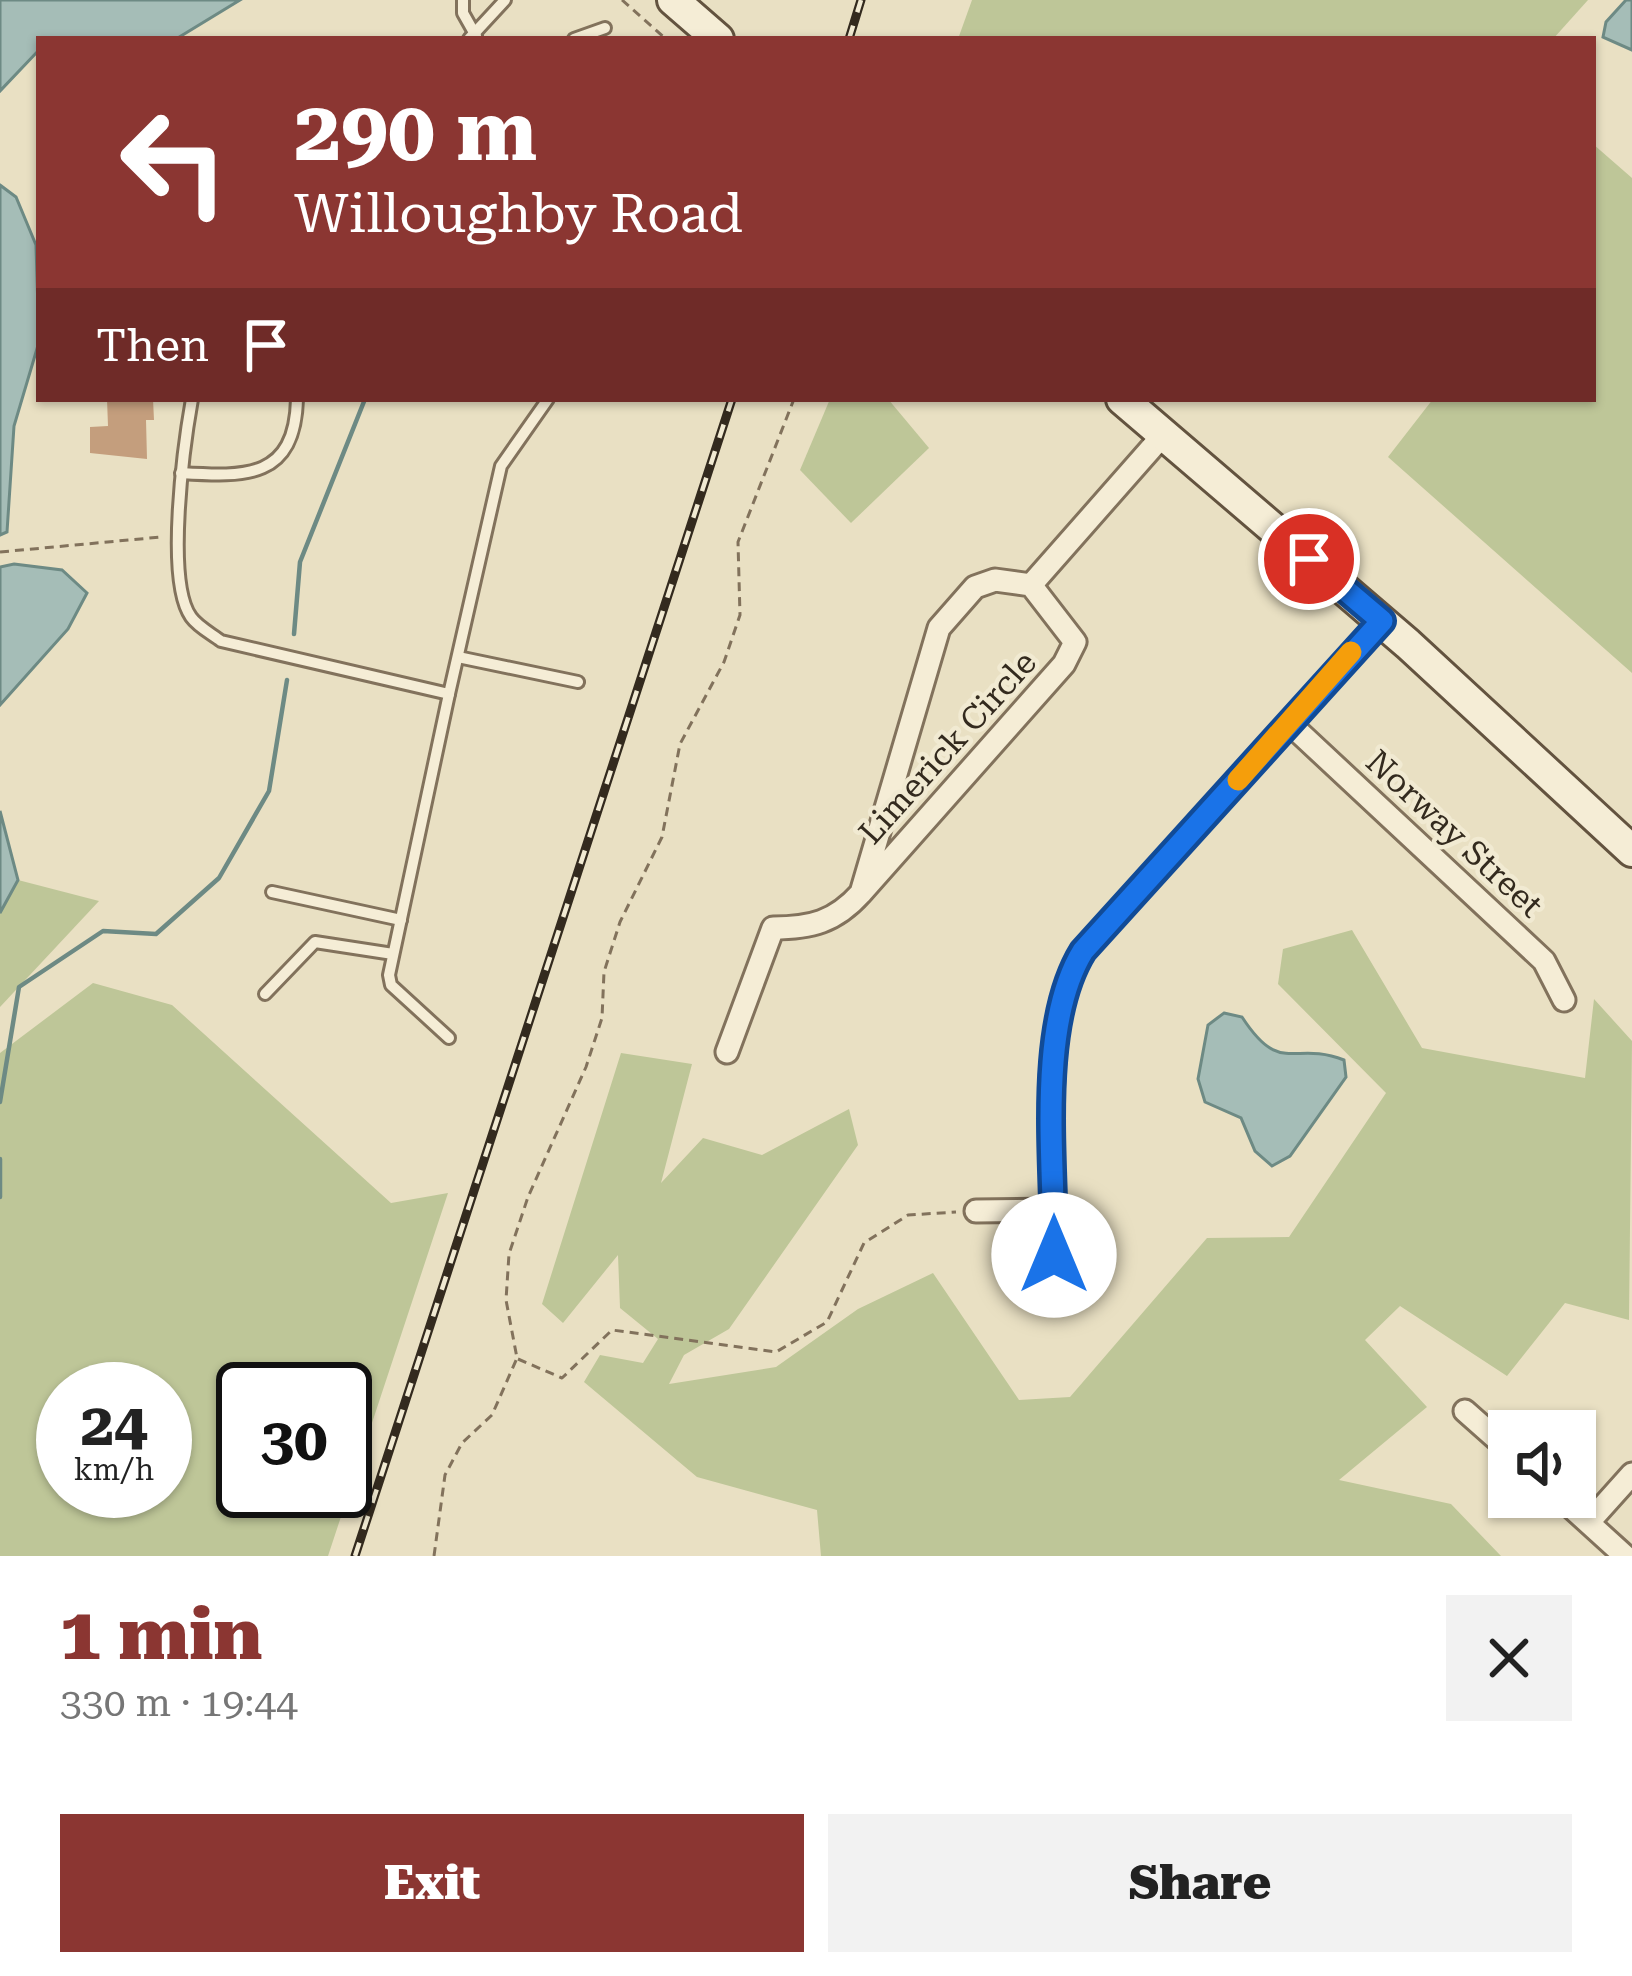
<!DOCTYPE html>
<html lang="en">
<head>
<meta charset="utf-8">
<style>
	body { margin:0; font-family:"Roboto Serif",serif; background:#f2f2f2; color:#222; height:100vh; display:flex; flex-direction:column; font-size:45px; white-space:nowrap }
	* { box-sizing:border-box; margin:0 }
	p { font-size:39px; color:#767676 }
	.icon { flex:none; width:66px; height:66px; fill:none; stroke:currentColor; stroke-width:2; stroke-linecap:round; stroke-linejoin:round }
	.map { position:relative; height:1556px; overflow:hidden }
	.sheet { display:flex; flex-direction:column; background:#fff; flex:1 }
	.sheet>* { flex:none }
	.banner { position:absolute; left:36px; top:36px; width:1560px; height:366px; border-radius:0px; box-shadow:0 3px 9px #0004; background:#8b3632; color:#fff; overflow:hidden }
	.controls { position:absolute; left:1488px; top:1410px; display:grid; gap:24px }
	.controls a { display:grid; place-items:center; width:108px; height:108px; border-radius:0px; background:#fff; box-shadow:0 3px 9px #0004; font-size:60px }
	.speed { position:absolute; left:36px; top:1362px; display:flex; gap:24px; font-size:60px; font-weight:700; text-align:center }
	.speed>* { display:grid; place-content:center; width:156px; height:156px; border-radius:50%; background:#fff; box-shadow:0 3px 9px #0004; line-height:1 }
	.speed small { font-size:30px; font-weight:400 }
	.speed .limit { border:6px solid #111; border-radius:18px; background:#fff; color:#111 }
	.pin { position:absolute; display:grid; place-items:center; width:102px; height:102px; color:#fff; margin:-51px; border:6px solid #fff; border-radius:50%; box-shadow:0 3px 12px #0007 }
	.me { position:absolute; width:132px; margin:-66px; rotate:0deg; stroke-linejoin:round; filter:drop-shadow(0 0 9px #0008) }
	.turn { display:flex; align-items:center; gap:42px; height:252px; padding:0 60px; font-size:54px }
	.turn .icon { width:156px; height:156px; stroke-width:2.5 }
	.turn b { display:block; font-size:84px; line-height:102px }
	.then { display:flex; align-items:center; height:114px; padding:0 60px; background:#0003; gap:24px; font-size:45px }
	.round { display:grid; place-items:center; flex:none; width:126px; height:126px; border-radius:0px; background:#f2f2f2 }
	.summary { display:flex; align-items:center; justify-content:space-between; height:204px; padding:0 60px }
	h1 { font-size:72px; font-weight:800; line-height:90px; color:#8b3632 }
	.button { display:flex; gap:24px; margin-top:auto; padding:24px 60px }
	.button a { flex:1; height:138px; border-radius:0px; background:#8b3632; color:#fff; font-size:48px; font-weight:800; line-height:138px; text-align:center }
	.button a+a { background:#f2f2f2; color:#222 }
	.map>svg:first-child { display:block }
</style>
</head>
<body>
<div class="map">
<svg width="1632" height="1556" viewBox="0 0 1632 1556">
	<rect width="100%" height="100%" fill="#e9e0c3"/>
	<g fill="#bec698" fill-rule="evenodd">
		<path d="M 972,0 L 1588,0 L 1553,39 L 958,39 Z"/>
		<path d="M 1593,144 L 1632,178 L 1632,673 L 1388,457 L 1433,399 L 1593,399 Z"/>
		<path d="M 830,399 L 888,399 L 929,448 L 851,523 L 800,470 Z"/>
		<path d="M 18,880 L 99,901 L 0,1007 L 0,913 Z"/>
		<path d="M 1352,930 L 1422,1048 L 1585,1078 L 1594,999 L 1632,1041 L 1629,1320 L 1565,1303 L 1507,1376 L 1400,1306 L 1365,1340 L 1427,1407 L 1339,1480 L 1451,1504 L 1501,1556 L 821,1556 L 817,1510 L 697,1477 L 584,1382 L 600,1355 L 643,1363 L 658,1339 L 620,1308 L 618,1255 L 563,1323 L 542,1304 L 621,1053 L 692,1064 L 661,1183 L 703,1138 L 762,1155 L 849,1109 L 858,1145 L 729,1329 L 684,1355 L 669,1384 L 776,1367 L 858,1309 L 933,1273 L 1019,1400 L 1070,1397 L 1207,1238 L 1289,1237 L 1386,1093 L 1278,984 L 1283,949 Z"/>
		<path d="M 93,983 L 172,1005 L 391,1203 L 448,1193 L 328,1556 L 0,1556 L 0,1053 ZM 63,1389 L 165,1389 L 165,1491 L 63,1491 ZM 243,1389 L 345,1389 L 345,1491 L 243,1491 Z"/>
	</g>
	<g fill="#a5bdb7" stroke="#6d8a84" stroke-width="3">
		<path d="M 0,0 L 240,0 L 176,39 L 39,39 L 39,50 L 0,91 Z"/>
		<path d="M 1626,0 L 1632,0 L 1632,50 L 1603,37 L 1606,22 Z"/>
		<path d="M 0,185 L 16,197 L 36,245 L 39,342 L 14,426 L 7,532 L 0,535 Z"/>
		<path d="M 14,564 L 62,570 L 87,593 L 68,629 L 0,705 L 0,567 Z"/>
		<path d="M 0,811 L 18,880 L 0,913 Z"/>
		<path d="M 1224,1013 L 1242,1017 C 1281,1077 1293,1040 1344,1060 L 1346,1077 L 1290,1156 L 1272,1166 L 1255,1151 L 1241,1118 L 1205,1102 L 1198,1079 L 1208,1025 Z"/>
	</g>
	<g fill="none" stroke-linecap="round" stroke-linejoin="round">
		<g stroke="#6d8a84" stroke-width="4.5">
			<path d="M 294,634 L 300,562 L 365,399"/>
			<path d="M 0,1102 L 19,987 L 103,931 L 156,934 L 219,878 L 269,791 L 287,680"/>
			<path d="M 0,1159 L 0,1197"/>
		</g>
	</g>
	<path fill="#c49e7d" d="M 107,399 L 153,399 L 154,420 L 146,420 L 147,459 L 90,453 L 90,427 L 108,426 Z"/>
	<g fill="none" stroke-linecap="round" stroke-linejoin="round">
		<g stroke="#82725c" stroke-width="16">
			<g id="lane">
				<path d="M 463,0 L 463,13 L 476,36"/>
				<path d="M 469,39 L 505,0"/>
				<path d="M 574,39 L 605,28"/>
				<path d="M 192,399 C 184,444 165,581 191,617 C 198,627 212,634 221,641 L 449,694 L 501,466 L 548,399"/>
				<path d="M 181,473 C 246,477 295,479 297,399"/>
				<path d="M 458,657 L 578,682"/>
				<path d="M 449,694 L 389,975 L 391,985 L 449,1038"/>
				<path d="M 272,892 L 401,920"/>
				<path d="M 265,994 L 315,942 L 393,954"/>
			</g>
		</g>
		<g stroke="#82725c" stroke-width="27">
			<g id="street">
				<path d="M 1031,585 L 1163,435"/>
				<path d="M 1289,723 L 1544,961 L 1564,1000"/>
				<path d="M 727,1052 L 773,928 C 811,928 835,922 861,893 L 1064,664 L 1075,642 L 1031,585 L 995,580 L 975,587 L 939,628 L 861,893"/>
				<path d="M 976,1211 L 1055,1210"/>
				<path d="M 1054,1255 C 1055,1169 1038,1022 1083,951 L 1381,621"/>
				<path d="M 1465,1411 L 1509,1450"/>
				<path d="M 1560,1497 L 1625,1556"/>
				<path d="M 1589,1522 L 1632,1474"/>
			</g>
		</g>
		<g stroke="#63533f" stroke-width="36">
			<g id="secondary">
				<path d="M 673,0 L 718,39"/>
				<path d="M 1122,399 L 1408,644 L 1632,851"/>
			</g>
		</g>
		<g stroke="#82725c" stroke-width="3" stroke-dasharray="9 6" stroke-linecap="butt">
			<path d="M 622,0 L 666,39"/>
			<path d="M 0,552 L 161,537"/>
			<path d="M 518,1359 L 562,1378 L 612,1330 L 776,1352 L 827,1322 L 864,1243 L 908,1215 L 956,1212"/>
			<path d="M 434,1556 L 445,1475 L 462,1443 L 492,1415 L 517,1358 L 506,1300 L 509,1254 L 528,1197 L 586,1067 L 602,1018 L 604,972 L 620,922 L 662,837 L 680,744 L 724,662 L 740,615 L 738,542 L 794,399"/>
		</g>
		<use href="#lane" stroke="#f5edd6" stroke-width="10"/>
		<use href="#street" stroke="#f5edd6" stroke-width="21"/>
		<use href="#secondary" stroke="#f5edd6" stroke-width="30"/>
		<g stroke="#332a1e" stroke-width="9">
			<g id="rail">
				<path d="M 849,39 L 861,0"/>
				<path d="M 355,1556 L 732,399"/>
			</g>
		</g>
		<use href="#rail" stroke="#f1ead2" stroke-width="4.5" stroke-dasharray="14" stroke-linecap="butt"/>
	</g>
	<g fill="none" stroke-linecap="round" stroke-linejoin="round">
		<g stroke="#114b97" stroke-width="30">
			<path id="route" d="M 1054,1255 C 1055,1166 1036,1027 1083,951 L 1382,621 L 1309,559"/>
		</g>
		<use href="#route" stroke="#1a73e8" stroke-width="21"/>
		<path stroke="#f59e0b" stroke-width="21" d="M 1238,780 L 1351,652"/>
	</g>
	<g text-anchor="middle" stroke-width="9" stroke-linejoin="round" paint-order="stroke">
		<g font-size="33" fill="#332a1e" stroke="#f1ead2">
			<text transform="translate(947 747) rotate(-48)" y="12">Limerick Circle</text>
			<text transform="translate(1455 833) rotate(43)" y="12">Norway Street</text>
		</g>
	</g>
</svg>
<div class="controls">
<a><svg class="icon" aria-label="sound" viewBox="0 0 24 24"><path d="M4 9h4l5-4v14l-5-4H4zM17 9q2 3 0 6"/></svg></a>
</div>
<div class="speed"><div>24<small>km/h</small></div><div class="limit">30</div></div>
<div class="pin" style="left:1309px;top:559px;background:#d93025"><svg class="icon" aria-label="arrive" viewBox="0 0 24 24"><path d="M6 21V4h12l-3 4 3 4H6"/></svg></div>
<svg class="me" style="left:1054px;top:1255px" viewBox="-20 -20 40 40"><circle r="19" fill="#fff"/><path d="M0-13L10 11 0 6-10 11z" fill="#1a73e8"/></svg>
<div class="banner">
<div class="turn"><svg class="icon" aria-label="left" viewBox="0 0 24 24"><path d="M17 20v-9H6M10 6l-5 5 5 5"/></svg><div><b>290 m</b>Willoughby Road</div></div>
<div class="then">Then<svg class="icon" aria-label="arrive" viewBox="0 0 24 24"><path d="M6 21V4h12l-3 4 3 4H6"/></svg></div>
</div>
</div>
<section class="sheet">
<div class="summary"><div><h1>1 min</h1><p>330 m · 19:44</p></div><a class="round"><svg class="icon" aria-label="close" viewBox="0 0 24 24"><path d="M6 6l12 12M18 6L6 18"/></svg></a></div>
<div class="button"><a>Exit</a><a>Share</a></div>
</section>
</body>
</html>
